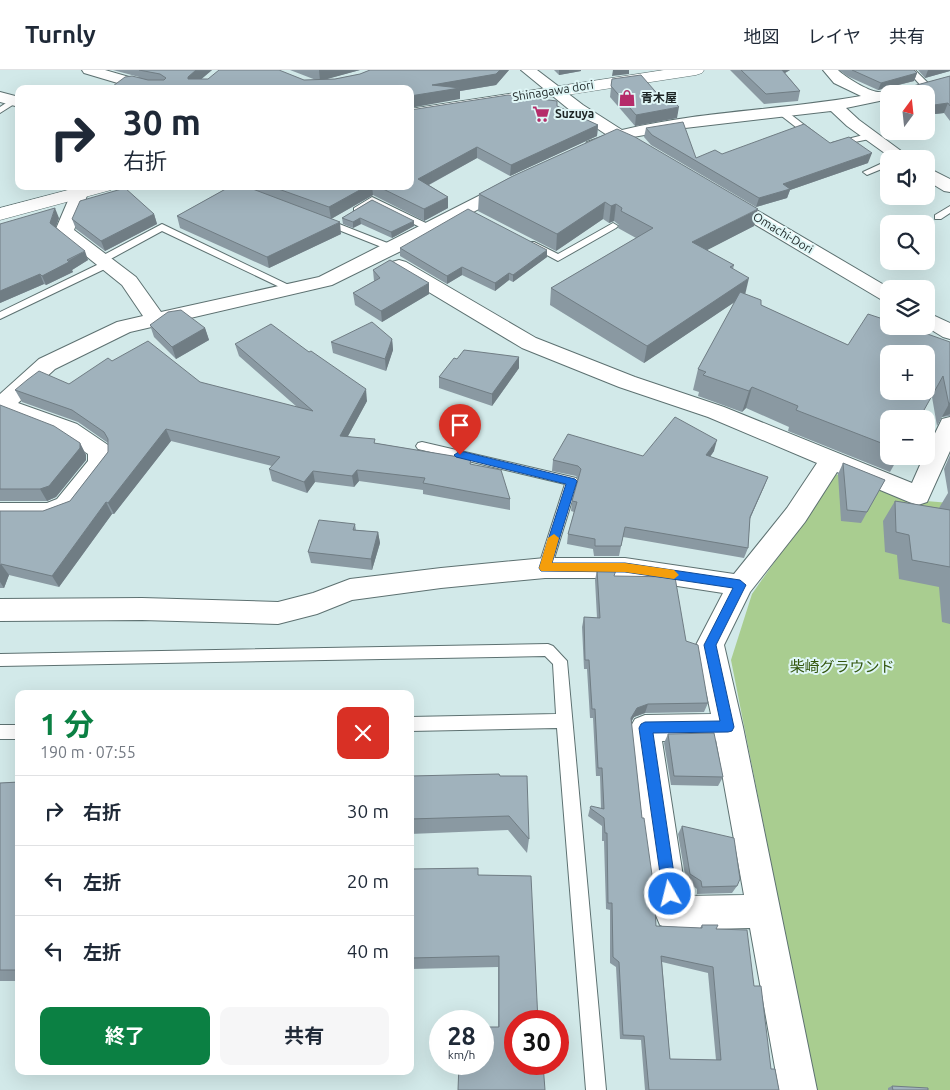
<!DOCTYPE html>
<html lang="ja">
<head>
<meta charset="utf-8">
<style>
	body { margin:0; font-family:Ubuntu,"Noto Sans JP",sans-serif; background:#f6f6f7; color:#1f2937; height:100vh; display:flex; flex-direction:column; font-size:19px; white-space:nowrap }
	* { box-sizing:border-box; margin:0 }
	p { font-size:16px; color:#747a83 }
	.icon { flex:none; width:28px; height:28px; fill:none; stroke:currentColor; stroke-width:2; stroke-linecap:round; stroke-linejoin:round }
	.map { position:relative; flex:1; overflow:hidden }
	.panel { position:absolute; left:15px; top:620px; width:399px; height:385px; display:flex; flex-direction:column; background:#fff; border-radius:10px; box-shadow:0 5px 20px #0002 }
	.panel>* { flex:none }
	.hud { position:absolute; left:15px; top:15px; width:399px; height:105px; border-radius:10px; box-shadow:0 5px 20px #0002; background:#fff; color:#1f2937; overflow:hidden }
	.needle { width:32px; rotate:15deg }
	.fabs { position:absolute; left:880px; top:15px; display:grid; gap:10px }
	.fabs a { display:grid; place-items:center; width:55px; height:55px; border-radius:10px; background:#fff; box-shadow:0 5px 20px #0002; font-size:25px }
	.speed { position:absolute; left:429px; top:940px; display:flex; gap:10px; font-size:25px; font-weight:700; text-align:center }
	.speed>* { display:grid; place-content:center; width:65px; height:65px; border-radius:50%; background:#fff; box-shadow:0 5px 20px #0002; line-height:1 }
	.speed small { font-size:12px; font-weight:400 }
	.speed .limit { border:8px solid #d22; background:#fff; color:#111 }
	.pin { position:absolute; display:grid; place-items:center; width:42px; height:42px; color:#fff; margin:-51px -21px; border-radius:50% 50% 50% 0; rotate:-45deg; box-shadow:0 0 5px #0007 }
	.pin .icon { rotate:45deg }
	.me { position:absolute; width:55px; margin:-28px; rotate:352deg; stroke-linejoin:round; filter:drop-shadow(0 0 4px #0008) }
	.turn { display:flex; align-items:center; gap:18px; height:105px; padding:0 25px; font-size:22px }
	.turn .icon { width:65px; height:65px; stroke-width:2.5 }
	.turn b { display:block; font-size:35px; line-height:42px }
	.round { display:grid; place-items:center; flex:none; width:52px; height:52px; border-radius:10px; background:#f6f6f7 }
	.overview { display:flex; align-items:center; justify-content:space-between; height:85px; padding:0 25px }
	h1 { font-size:30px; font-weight:700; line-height:38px; color:#0b8043 }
	.button { display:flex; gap:10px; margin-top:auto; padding:10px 25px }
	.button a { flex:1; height:58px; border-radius:10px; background:#0b8043; color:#fff; font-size:20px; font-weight:700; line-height:58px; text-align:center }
	.button a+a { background:#f6f6f7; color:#1f2937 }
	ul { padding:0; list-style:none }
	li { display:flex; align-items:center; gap:15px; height:70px; padding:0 25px; border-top:1px solid #e0e1e3 }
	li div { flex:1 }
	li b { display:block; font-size:19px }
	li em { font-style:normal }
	header { display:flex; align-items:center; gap:30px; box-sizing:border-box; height:70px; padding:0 25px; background:#fff; border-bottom:1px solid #e0e1e3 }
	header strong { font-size:24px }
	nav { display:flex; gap:28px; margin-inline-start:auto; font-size:18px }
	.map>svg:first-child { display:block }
</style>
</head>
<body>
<header>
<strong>Turnly</strong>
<nav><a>地図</a><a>レイヤ</a><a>共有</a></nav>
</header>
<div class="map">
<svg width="950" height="1020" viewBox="0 0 950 1020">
	<rect width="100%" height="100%" fill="#d2e9e9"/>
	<path fill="#a9cd90" d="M 836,404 L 902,429 L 950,433 L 950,1020 L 816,1020 L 731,590 L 752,524 Z"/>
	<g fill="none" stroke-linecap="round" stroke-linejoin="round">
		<g stroke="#5d7171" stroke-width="2">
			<g id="service">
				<path d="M 907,0 L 915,0 L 928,13 L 928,17 L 922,17 Z"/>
				<path d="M 12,29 L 18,29 L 19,31 L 0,43 L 0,37 Z"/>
				<path d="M 779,40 L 785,40 L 816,64 L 816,68 L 810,68 L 779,44 Z"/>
				<path d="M 871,63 L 874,64 L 874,68 L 836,76 L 832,73 Z"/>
				<path d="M 889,90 L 889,96 L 867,105 L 863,102 Z"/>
				<path d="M 372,127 L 432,156 L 434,158 L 432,160 L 426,160 L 373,134 L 360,142 L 354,142 L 354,138 Z"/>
				<path d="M 950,136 L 950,143 L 941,149 L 935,149 L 935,145 Z"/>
				<path d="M 324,148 L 395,176 L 397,178 L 395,180 L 389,180 L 321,153 L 321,149 Z"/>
				<path d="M 613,153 L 618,156 L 616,158 L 558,191 L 526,174 L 528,172 L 534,172 L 558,184 Z"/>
				<path d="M 162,154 L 297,219 L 296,221 L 288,221 L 162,161 L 107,191 L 112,194 L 111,196 L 0,249 L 0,242 L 101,193 L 97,190 L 98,188 Z"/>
				<path d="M 422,372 L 576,408 L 578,411 L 550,502 L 545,503 L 540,502 L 538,498 L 565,414 L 418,379 L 416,376 L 418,373 Z"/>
				<path d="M 548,574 L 553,576 L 567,591 L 606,1020 L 586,1020 L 557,658 L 410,661 L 410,647 L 556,644 L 553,594 L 545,586 L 0,596 L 0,584 Z"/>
				<rect x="0" y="655" width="19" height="14"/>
			</g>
		</g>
		<g stroke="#5d7171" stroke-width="2">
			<g id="minor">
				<path d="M 82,0 L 105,0 L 136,9 L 139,12 L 136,15 L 131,17 L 84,3 Z"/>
				<path d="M 521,0 L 537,0 L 583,35 L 622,60 C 700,41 782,40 861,26 L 834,13 L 823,0 L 838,0 C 845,7 868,21 878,22 C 884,22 888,19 894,21 L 897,24 L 889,24 L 889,29 L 846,38 L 859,50 L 912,89 L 893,89 L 847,56 L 831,41 L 685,58 L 633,67 L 637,72 L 635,76 L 629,77 L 618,72 L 599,80 L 587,80 L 585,76 L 587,72 L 607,65 L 571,41 Z"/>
				<path d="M 0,22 L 19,27 L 19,37 L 0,32 Z"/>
				<path d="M 926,97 L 950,109 L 950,122 L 944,121 L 926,110 Z"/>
				<path d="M 510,110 L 516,111 L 519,115 L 516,119 L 399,182 L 332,215 L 130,262 L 55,299 L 18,333 L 77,354 L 108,375 L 112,381 L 112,393 L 75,441 L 49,451 L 0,451 L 0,433 L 47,433 L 57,429 L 88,391 L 88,384 L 61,366 L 3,344 L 0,345 L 0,324 L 39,289 L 117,252 L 143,246 L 122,215 L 55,161 L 73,119 L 79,118 L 85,119 L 88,123 L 74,160 L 136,207 L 161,242 L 319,207 Z"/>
				<path d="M 725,124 L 731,125 L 891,219 L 889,219 L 889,232 L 882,230 L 719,133 L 716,129 L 719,125 Z"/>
				<path d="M 399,190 L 406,192 L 536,268 L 635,307 L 724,337 L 912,413 L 924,386 L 926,386 L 926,382 L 942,349 L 950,347 L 950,381 L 927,432 L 918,435 L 909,432 L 837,402 L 805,452 L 750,522 L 724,575 L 743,657 L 817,1020 L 779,1020 L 750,858 L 672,860 L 660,855 L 655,843 L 630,658 L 635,649 L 645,645 L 711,644 L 696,575 L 723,523 L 625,508 L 545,508 L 441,518 L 352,530 L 317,544 L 278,554 L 142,550 L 0,551 L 0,529 L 142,528 L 278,532 L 313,523 L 350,509 L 441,498 L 545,488 L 625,488 L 734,504 L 787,438 L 817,393 L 708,347 L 619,317 L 522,278 L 392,200 L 389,196 L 392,192 ZM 716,670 L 744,825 L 686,826 L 662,671 Z"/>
				<path d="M 926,242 L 950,253 L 950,269 L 943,267 L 925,256 Z"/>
			</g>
		</g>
		<g stroke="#5d7171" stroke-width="1">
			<g id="tertiary">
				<path d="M 664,0 L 704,0 L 702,3 L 696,5 L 410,49 L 410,39 Z"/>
				<path d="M 83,116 L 114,116 L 111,120 L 0,150 L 0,138 Z"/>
			</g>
		</g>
		<use href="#service" fill="#fff" fill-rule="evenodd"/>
		<use href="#minor" fill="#fff" fill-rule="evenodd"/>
		<use href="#tertiary" fill="#fff" fill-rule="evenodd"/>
	</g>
	<g fill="#8a99a2" fill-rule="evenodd">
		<path d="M 113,0 L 212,0 L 201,9 L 304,10 L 316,10 L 290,0 L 360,0 L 326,9 L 335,9 L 360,4 L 370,0 L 509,0 L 496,15 L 460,21 L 460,29 L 410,19 L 109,19 L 139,8 L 139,7 Z"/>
		<path d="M 554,0 L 581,0 L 581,1 L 559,5 Z"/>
		<path d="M 730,0 L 790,0 L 785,3 L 800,21 L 798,31 L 764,34 Z"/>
		<path d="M 839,0 L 914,0 L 917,3 L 914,11 L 878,20 L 847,6 Z"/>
		<path d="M 918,0 L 950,0 L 950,2 L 950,1 L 925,8 Z"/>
		<path d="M 950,6 L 950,51 L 944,43 L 926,45 L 926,24 L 902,24 L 905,16 L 913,16 Z"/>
		<path d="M 612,9 L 677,48 L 635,56 L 610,27 Z"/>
		<path d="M 557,36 L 598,55 L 597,66 L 510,106 L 477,88 L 429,115 L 448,127 L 448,138 L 424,151 L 373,125 L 331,149 L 341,164 L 269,198 L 180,158 L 177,146 L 231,116 L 410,116 L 410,40 Z"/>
		<path d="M 646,58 L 696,88 L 722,84 L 830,73 L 868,93 L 790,120 L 787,128 L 756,137 L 651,75 L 644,67 Z"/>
		<path d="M 513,106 L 754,156 L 706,180 L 734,195 L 733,199 L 745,224 L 761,235 L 848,275 L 950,272 L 950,346 L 942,347 L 937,356 L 932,327 L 889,349 L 889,386 L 899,386 L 890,402 L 788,361 L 789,357 L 746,338 L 742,342 L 698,326 L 699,322 L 693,320 L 698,299 L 736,231 L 644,293 L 550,235 L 551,218 L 636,168 L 618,158 L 619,155 L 614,151 L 609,153 L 603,149 L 556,181 L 478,141 L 479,124 Z"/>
		<path d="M 372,130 L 414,156 L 392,168 L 361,154 L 353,158 L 343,154 L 342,148 Z"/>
		<path d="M 154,144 L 157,154 L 105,181 L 76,159 L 72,149 Z"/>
		<path d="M 59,148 L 56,157 L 88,190 L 72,200 L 73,202 L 46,215 L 44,214 L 0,233 L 0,154 Z"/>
		<path d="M 400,178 L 547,187 L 513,212 L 509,210 L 495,221 L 462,205 L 447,214 L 400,186 Z"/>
		<path d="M 373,200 L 429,224 L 382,252 L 355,235 L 353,223 L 374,211 Z"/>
		<path d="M 150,255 L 205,258 L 209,270 L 176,289 L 154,267 Z"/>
		<path d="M 392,269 L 393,280 L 386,301 L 333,283 L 331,272 Z"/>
		<path d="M 235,274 L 367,331 L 348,366 L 375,373 L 471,389 L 471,395 L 510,429 L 510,440 L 423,424 L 423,420 L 359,411 L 354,417 L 315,412 L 307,423 L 272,411 L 269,399 L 272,396 L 171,371 L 114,444 L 112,444 L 59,517 L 9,505 L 4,518 L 0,518 L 0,441 L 43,441 L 70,431 L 108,382 L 108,373 L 78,352 L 22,332 L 15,320 L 69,314 L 112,291 L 297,337 L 239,286 Z"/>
		<path d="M 519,287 L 519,298 L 492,336 L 439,318 L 439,307 L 457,289 Z"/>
		<path d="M 0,335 L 80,373 L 86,385 L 86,390 L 56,427 L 47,431 L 0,431 Z"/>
		<path d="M 714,381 L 710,387 L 768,407 L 750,449 L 748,478 L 744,488 L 623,467 L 619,486 L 594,486 L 593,479 L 567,474 L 568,464 L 574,442 L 571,441 L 572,431 L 578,409 L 576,406 L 552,401 L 553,390 L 643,386 Z"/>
		<path d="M 950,385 L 950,554 L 942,552 L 939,517 L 899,509 L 897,485 L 885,482 L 883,451 L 895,431 L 939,438 L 948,423 L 944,399 Z"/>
		<path d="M 843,393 L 885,410 L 861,453 L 841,451 L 838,404 Z"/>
		<path d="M 355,454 L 356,460 L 378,462 L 380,473 L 372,500 L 311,493 L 308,482 Z"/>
		<path d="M 597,500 L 614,506 L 686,571 L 708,633 L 704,642 L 645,643 L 634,647 L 631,652 L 642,748 L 656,856 L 700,858 L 702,855 L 716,859 L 754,916 L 771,999 L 779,1020 L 645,1020 L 641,970 L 620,969 L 616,897 L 610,893 L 610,840 L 606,839 L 604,771 L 602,771 L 602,756 L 588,746 L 590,738 L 601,739 L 600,706 L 596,706 L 593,648 L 590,648 L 587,599 L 584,599 L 582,557 L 584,547 L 597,548 L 595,510 ZM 662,892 L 708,903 L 716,990 L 670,989 Z"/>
		<path d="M 668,664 L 723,707 L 718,716 L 671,715 L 664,673 Z"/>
		<path d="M 410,706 L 500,706 L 529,769 L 527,783 L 508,760 L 410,764 Z"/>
		<path d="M 19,712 L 19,911 L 0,911 L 0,713 Z"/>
		<path d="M 682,756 L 737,816 L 732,823 L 697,824 L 697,819 L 686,811 L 678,764 Z"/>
		<path d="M 410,799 L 478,805 L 531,806 L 515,951 L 498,957 L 498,897 L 410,899 Z"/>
		<path d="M 892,1016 L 928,1020 L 888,1020 L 888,1018 Z"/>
	</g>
	<g fill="#707d84">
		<path d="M 196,0 L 212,0 L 191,18 L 188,9 L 188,7 Z"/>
		<path d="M 319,0 L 360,0 L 320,11 Z"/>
		<path d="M 500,0 L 509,0 L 496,15 L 460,21 L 460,29 L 410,38 L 410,26 L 432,15 Z"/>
		<path d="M 559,0 L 581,0 L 581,1 L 559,5 Z"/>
		<path d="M 613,0 L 629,0 L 629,4 L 612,6 Z"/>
		<path d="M 780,0 L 790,0 L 778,7 Z"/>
		<path d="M 928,0 L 950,0 L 950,1 L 925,8 Z"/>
		<path d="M 917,3 L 914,11 L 878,20 L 881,13 Z"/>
		<path d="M 948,33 L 944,43 L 926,45 L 927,36 Z"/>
		<path d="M 679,37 L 677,48 L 635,56 L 636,45 Z"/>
		<path d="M 598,55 L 597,66 L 510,106 L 511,95 Z"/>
		<path d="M 477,77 L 477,88 L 419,120 L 418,109 Z"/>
		<path d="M 872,83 L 868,93 L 790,120 L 787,128 L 756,137 L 759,128 L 783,114 Z"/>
		<path d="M 247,116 L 254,116 L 255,121 Z"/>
		<path d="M 367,116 L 372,116 L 373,125 L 331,149 L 329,137 Z"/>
		<path d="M 448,127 L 448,138 L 424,151 L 424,139 Z"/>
		<path d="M 605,132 L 603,149 L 556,181 L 557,164 Z"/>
		<path d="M 616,134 L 614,151 L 609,153 L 611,136 Z"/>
		<path d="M 55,138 L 59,148 L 54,162 L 50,153 Z"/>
		<path d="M 758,139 L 754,156 L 688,190 L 692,172 Z"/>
		<path d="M 154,144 L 157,154 L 105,181 L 101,171 Z"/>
		<path d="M 360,148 L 361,154 L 353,158 L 353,152 Z"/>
		<path d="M 414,151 L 414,156 L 392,168 L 391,162 Z"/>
		<path d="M 340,152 L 341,164 L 269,198 L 267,187 Z"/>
		<path d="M 547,180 L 547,187 L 513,212 L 513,205 Z"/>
		<path d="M 85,181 L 88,190 L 72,200 L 73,202 L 46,215 L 42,206 Z"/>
		<path d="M 462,197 L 462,205 L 447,214 L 447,206 Z"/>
		<path d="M 509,203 L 509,210 L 495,221 L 495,213 Z"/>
		<path d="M 40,204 L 44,214 L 0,233 L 0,221 Z"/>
		<path d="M 749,208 L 745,225 L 644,293 L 647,276 Z"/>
		<path d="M 429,213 L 429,224 L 382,252 L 381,241 Z"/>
		<path d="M 205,258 L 209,270 L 176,289 L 172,277 Z"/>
		<path d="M 392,269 L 393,280 L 386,301 L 385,289 Z"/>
		<path d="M 519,287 L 519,298 L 492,336 L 492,324 Z"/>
		<path d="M 752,317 L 746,338 L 742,342 L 749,321 Z"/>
		<path d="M 366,319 L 367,331 L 342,377 L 340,366 Z"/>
		<path d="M 950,332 L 950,344 L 942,347 L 937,356 Z"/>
		<path d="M 166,359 L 171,371 L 114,444 L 108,433 Z"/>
		<path d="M 717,370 L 714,381 L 703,396 L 706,385 Z"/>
		<path d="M 80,373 L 86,385 L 86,390 L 56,427 L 47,431 L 40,419 Z"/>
		<path d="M 357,400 L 359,411 L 354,417 L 352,406 Z"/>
		<path d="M 313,401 L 315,412 L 307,423 L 304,412 Z"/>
		<path d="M 768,407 L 764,417 L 746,457 L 750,447 Z"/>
		<path d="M 106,432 L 112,444 L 59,517 L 52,506 Z"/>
		<path d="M 378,462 L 380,473 L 372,500 L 371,489 Z"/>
		<path d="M 1,494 L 9,505 L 4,518 L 0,512 L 0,497 Z"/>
		<path d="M 648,634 L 645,643 L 634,647 L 628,657 L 631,648 L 637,638 Z"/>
	</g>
	<g fill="#a0b2bc" stroke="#707d84" fill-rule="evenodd">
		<path d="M 139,0 L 196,0 L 188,7 L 188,9 L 208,9 L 219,0 L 279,0 L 304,10 L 335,9 L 360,4 L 370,0 L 500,0 L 496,4 L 432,15 L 460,18 L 410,26 L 410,19 L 109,19 L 125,7 L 132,6 L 148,10 L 164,10 L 166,8 L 160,4 Z"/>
		<path d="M 741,0 L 782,0 L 800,21 L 766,24 Z"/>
		<path d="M 852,0 L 914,0 L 917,3 L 881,13 Z"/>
		<path d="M 641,5 L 661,28 L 669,26 L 679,37 L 636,45 L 611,16 L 612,9 Z"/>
		<path d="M 950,6 L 950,36 L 948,33 L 927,36 L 926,24 L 914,24 L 905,16 L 913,16 Z"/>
		<path d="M 508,25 L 557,31 L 557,36 L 598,55 L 511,95 L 477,77 L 418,109 L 448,127 L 424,139 L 377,116 L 410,116 L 410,40 Z"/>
		<path d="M 683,52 L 696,88 L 715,80 L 722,84 L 804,54 L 830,73 L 849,67 L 872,83 L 783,114 L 790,119 L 759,128 L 652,65 L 646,58 Z"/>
		<path d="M 617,59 L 635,67 L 758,139 L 692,172 L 734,195 L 730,197 L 749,208 L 647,276 L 551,218 L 653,158 L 621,141 L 622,138 L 616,134 L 611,136 L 605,132 L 557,164 L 479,124 L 513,106 Z"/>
		<path d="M 231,116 L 248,116 L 250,118 L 340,152 L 267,187 L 177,146 Z"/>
		<path d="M 270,116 L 367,116 L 329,137 Z"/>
		<path d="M 125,118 L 154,144 L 101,171 L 72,149 L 80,131 Z"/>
		<path d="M 372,130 L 414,151 L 391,162 L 360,148 L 353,152 L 342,148 Z"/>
		<path d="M 55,138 L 50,153 L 85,181 L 67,190 L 69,192 L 42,206 L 40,204 L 0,221 L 0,154 Z"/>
		<path d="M 468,139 L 547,180 L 513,205 L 509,203 L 495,213 L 462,197 L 447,206 L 400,178 Z"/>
		<path d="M 390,190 L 429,213 L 381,241 L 353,223 L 380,208 L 373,200 Z"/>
		<path d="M 740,222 L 761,230 L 761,235 L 848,275 L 868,244 L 889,251 L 889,256 L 905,256 L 950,272 L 950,332 L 949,335 L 943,306 L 919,349 L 889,349 L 889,376 L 796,340 L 798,336 L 752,317 L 749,321 L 703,305 L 706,302 L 698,299 ZM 889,284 L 926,284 L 926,321 L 889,321 Z"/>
		<path d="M 181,240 L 205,258 L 172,277 L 150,255 L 168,242 Z"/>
		<path d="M 372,252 L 392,269 L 385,289 L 331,272 Z"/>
		<path d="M 271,254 L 309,282 L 311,281 L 366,319 L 340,366 L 375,369 L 374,373 L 471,389 L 470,394 L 501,400 L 510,429 L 423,413 L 425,408 L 357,400 L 352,406 L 313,401 L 304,412 L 269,399 L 280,387 L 166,359 L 108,433 L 106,432 L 52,506 L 1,494 L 0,497 L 0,441 L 43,441 L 70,431 L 108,382 L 108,369 L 104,362 L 72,340 L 15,320 L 27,310 L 39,301 L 69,314 L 108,288 L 112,291 L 148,271 L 200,312 L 313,341 L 235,274 Z"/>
		<path d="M 464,280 L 519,287 L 492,324 L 439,307 L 454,288 L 457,289 Z"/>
		<path d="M 0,335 L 54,356 L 80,373 L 80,378 L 49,416 L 40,419 L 0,419 Z"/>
		<path d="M 675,347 L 717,370 L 706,385 L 768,407 L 750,447 L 748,478 L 625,457 L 621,476 L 595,476 L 595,469 L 568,464 L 577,432 L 572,431 L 581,399 L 578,396 L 553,390 L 568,364 L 643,386 Z"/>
		<path d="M 843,393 L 885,410 L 867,442 L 847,440 Z"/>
		<path d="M 895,431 L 950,440 L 950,497 L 912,490 L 909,465 L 896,462 Z"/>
		<path d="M 319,450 L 355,454 L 353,460 L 378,462 L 371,489 L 308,482 Z"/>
		<path d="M 597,500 L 616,500 L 614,506 L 675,507 L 686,571 L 698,575 L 708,633 L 648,634 L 637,638 L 631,648 L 642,748 L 644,748 L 654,819 L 656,856 L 702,858 L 702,855 L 718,855 L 716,859 L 747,860 L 754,916 L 761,916 L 771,999 L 775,999 L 779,1020 L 649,1020 L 644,966 L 623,965 L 619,892 L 613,887 L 612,833 L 608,833 L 607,763 L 605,763 L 604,748 L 590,738 L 591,736 L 604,739 L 602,698 L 598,698 L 595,639 L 592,639 L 589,590 L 585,590 L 584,547 L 600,548 ZM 661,886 L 713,897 L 721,990 L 670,989 Z"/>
		<path d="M 714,663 L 723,707 L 674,706 L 668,664 Z"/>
		<path d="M 499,704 L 500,706 L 527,706 L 529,769 L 509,746 L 410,749 L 410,706 Z"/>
		<path d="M 19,712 L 19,900 L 0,900 L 0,713 Z"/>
		<path d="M 682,756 L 734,768 L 740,809 L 737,816 L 702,817 L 701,811 L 690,804 Z"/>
		<path d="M 478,798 L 478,805 L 531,806 L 538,951 L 515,951 L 515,994 L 543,994 L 545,1020 L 458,1020 L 459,994 L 482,994 L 482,957 L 499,957 L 499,886 L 410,888 L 410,799 Z"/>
		<path d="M 892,1016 L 928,1018 L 928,1020 L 893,1020 Z"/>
	</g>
	<path fill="#1a73e8" stroke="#114b97" d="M 460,381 L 575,409 L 577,411 L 552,493 L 625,493 L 740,510 L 746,515 L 716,575 L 734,657 L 732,661 L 728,662 L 653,663 L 677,824 L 675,829 L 670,831 L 665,829 L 663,824 L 639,658 L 641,654 L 645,652 L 720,651 L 704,575 L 733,518 L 625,502 L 541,501 L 539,498 L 566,414 L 456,387 L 454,385 Z"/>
	<path fill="#f59e0b" d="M 554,464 L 559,468 L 552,493 L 625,493 L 674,500 L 679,505 L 674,509 L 625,502 L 541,501 L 539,498 L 548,468 Z"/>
	<defs>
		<g id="shop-bare" transform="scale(1.35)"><path d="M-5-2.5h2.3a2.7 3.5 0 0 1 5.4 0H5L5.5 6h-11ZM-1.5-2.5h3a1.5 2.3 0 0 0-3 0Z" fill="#b52c6a" stroke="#dff6f6" stroke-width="2.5" paint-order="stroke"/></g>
		<g id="supermarket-bare" transform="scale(1.35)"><path d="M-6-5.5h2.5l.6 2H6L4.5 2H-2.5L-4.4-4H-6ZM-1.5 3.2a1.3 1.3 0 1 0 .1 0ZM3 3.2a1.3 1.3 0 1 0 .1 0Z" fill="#b52c6a" stroke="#dff6f6" stroke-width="2.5" paint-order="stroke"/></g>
	</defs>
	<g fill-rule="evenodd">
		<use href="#shop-bare" x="627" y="28"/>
		<use href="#supermarket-bare" x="541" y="44"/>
	</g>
	<g text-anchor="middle" stroke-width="4" stroke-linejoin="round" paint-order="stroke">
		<g font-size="12" fill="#1c2424" stroke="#dff6f6">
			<text transform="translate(553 21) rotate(-9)" y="4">Shinagawa dori</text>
			<text transform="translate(783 163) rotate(31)" y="4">Omachi-Dori</text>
		</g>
		<g font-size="12" font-weight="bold" fill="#1c2424" stroke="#dff6f6" text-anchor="start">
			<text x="641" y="32">青木屋</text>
			<text x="555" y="48">Suzuya</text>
		</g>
		<g font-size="15" fill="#32550d" stroke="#dff6f6">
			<text x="842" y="602">柴崎グラウンド</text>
		</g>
	</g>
</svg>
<div class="fabs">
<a><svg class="needle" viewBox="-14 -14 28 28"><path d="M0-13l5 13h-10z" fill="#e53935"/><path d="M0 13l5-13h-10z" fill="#747a83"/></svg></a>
<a><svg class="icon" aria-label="sound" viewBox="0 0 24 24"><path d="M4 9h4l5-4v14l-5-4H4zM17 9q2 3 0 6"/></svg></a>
<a><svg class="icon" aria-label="search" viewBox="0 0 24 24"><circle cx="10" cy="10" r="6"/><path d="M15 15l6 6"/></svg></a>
<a><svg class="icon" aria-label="layers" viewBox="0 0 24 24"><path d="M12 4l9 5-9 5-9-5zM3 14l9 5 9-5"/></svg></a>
<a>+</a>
<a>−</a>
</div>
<div class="speed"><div>28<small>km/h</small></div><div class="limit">30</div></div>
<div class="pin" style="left:460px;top:385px;background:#d93025"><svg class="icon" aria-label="arrive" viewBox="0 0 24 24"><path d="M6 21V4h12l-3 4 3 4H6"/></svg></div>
<svg class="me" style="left:670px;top:824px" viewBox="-20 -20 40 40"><circle r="17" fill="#1a73e8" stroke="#fff" stroke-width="3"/><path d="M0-11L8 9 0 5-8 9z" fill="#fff"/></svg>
<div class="hud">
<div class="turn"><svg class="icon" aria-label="right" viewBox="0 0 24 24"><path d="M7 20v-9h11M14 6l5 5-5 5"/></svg><div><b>30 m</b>右折</div></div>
</div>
<section class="panel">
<div class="overview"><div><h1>1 分</h1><p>190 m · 07:55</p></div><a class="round" style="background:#d93025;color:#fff"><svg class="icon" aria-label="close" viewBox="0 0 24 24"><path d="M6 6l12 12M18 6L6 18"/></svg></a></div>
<ul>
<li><svg class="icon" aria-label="right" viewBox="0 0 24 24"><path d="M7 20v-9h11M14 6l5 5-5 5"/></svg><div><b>右折</b></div><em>30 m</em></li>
<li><svg class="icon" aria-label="left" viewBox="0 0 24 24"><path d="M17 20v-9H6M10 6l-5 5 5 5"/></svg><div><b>左折</b></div><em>20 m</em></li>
<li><svg class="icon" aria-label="left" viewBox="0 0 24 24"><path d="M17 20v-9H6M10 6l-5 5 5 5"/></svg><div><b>左折</b></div><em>40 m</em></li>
</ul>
<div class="button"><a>終了</a><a>共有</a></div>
</section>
</div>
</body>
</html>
